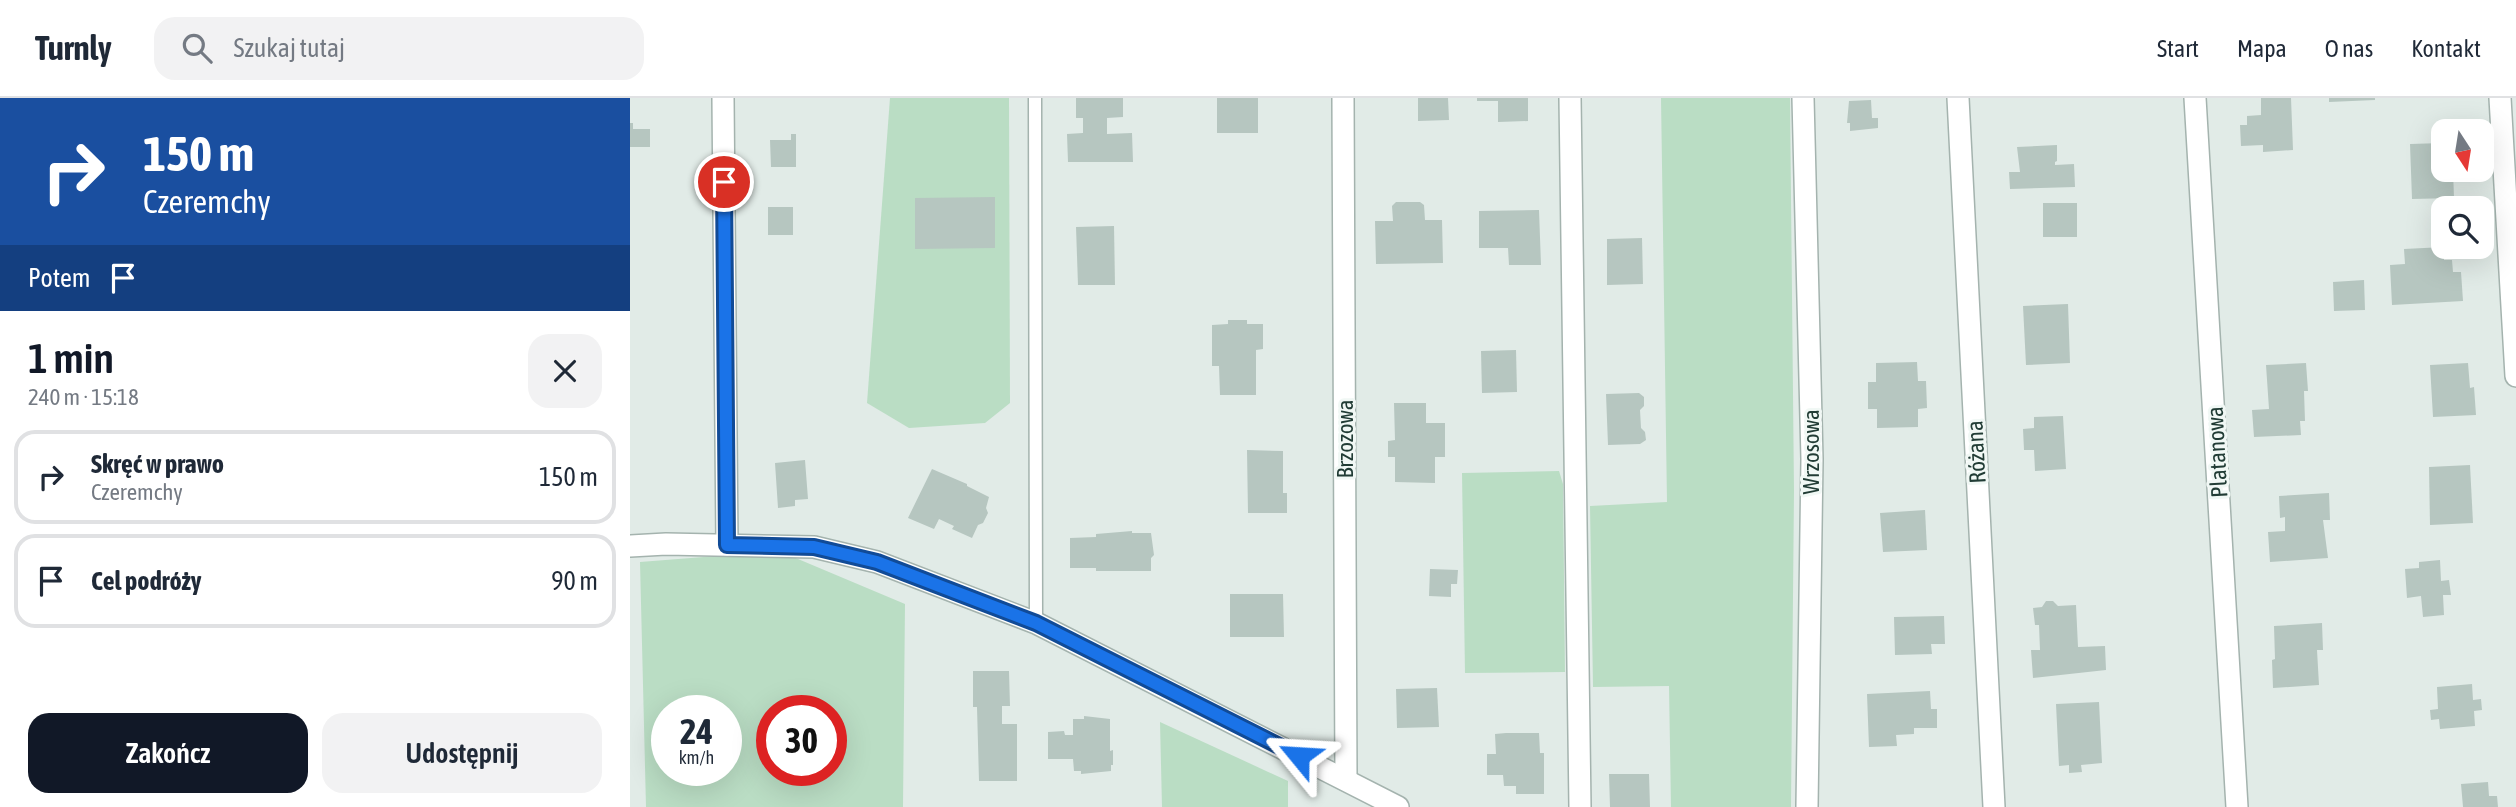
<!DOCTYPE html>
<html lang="pl">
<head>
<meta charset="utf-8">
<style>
	body { margin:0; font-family:"Asap Condensed",sans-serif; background:#f2f2f3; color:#1f2937; height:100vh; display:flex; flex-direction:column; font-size:26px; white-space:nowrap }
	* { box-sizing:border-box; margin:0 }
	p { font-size:23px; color:#747a83 }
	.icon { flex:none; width:38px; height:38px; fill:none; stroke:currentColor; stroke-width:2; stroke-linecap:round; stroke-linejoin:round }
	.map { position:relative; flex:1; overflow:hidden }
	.panel { display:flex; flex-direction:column; background:#fff; width:630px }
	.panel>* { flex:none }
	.hud { background:#1a4fa0; color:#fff; overflow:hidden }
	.needle { width:46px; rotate:168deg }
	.tools { position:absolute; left:1801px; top:21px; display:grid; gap:14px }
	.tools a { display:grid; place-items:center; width:63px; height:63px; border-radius:14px; background:#fff; box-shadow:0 7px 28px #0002; font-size:35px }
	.speed { position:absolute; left:21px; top:597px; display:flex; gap:14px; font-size:35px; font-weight:700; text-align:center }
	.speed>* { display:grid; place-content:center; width:91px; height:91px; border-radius:50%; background:#fff; box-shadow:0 7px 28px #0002; line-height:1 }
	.speed small { font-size:18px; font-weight:400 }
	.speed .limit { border:10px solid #d22; background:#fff; color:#111 }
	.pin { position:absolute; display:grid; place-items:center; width:60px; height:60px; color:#fff; margin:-30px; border:4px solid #fff; border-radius:50%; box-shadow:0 2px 7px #0007 }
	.me { position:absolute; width:77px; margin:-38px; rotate:297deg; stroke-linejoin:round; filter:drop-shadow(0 0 5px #0008) }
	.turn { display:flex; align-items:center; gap:24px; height:147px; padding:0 28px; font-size:32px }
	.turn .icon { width:91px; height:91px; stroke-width:2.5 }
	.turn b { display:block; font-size:49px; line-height:60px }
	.then { display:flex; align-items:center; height:66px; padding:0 28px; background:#0003; gap:14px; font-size:26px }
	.round { display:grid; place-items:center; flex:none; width:74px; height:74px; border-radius:21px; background:#f2f2f3 }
	.headline { display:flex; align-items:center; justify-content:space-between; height:119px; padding:0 28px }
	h1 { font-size:42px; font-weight:600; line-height:52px; color:#111827 }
	.cta { display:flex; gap:14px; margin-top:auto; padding:14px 28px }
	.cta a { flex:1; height:80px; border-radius:21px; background:#111827; color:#fff; font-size:28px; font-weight:600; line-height:80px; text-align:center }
	.cta a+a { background:#f2f2f3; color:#1f2937 }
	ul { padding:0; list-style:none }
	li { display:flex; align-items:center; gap:21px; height:94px; margin:0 14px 10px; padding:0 14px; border:4px solid #e0e1e3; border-radius:21px }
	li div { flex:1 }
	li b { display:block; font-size:26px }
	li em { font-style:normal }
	header { display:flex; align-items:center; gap:42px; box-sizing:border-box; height:98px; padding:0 35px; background:#fff; border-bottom:2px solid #e0e1e3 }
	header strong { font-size:33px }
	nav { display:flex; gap:38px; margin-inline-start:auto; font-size:24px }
	.search { width:490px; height:63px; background:#f2f2f3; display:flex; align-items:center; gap:18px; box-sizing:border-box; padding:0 24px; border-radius:21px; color:#747a83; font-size:26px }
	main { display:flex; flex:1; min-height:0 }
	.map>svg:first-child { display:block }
</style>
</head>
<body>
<header>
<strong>Turnly</strong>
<div class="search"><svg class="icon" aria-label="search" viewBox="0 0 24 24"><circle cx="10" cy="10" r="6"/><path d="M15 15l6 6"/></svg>Szukaj tutaj</div>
<nav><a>Start</a><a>Mapa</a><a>O nas</a><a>Kontakt</a></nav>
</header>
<main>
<section class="panel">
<div class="hud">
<div class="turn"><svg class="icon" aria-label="right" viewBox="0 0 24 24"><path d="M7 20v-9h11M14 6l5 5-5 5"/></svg><div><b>150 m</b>Czeremchy</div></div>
<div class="then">Potem<svg class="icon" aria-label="arrive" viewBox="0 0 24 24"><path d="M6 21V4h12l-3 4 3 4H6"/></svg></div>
</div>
<div class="headline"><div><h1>1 min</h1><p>240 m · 15:18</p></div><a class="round"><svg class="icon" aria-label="close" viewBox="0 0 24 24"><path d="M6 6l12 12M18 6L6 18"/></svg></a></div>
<ul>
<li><svg class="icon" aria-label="right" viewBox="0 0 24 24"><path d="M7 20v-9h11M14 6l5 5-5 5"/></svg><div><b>Skręć w prawo</b><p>Czeremchy</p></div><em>150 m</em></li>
<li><svg class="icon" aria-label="arrive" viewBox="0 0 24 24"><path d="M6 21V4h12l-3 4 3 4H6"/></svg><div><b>Cel podróży</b></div><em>90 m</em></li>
</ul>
<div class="cta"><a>Zakończ</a><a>Udostępnij</a></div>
</section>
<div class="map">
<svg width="1886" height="709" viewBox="0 0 1886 709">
	<rect width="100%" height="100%" fill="#e1ebe7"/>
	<g fill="#baddc4" fill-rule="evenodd">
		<path d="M 260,0 L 379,0 L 380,305 L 355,325 L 279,330 L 237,305 Z"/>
		<path d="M 1031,0 L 1160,0 L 1164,393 L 1161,709 L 1041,709 L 1039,588 L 963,589 L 960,408 L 1037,404 Z"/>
		<path d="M 929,373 L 933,386 L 935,574 L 835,575 L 832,375 Z"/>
		<path d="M 149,453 L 275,506 L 273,709 L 16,709 L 10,464 ZM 37,612 L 96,612 L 96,672 L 37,672 ZM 142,612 L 201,612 L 201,672 L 142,672 Z"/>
		<path d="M 530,624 L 658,683 L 658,709 L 532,709 Z"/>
	</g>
	<g fill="#b6c6c0">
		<path d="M 446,0 L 493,0 L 493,19 L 477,20 L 477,36 L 502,35 L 503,64 L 438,64 L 437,36 L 453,35 L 453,20 L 446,20 Z"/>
		<rect x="587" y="0" width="41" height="35"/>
		<path d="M 788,0 L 818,0 L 819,22 L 788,23 Z"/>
		<path d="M 847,0 L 898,0 L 898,23 L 868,24 L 868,3 L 847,3 Z"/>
		<path d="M 1631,0 L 1661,0 L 1663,52 L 1633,54 L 1633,47 L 1611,48 L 1610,27 L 1617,27 L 1617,18 L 1631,17 Z"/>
		<path d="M 1699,0 L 1745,0 L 1745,2 L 1699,4 Z"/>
		<path d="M 1241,2 L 1242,20 L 1248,20 L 1248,30 L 1220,33 L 1220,25 L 1217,25 L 1219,3 Z"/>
		<path d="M 0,25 L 3,25 L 3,31 L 20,31 L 20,49 L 0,49 Z"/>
		<path d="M 161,36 L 166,36 L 166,69 L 141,69 L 140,42 L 161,42 Z"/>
		<path d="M 1813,45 L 1813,72 L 1823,72 L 1824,100 L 1782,101 L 1780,46 Z"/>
		<path d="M 1427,47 L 1427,63 L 1425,64 L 1425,67 L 1444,66 L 1445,89 L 1380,91 L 1379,74 L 1390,74 L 1387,49 Z"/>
		<path d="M 365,99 L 365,150 L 285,151 L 285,100 Z"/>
		<path d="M 766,104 L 790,104 L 794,107 L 795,122 L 812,122 L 813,165 L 746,166 L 745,123 L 763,123 L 762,108 Z"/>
		<rect x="1413" y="105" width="34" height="34"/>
		<rect x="138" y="109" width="25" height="28"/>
		<path d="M 909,112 L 911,167 L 879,167 L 878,150 L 849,150 L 849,113 Z"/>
		<path d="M 484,128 L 485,187 L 448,187 L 446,129 Z"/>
		<path d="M 1012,140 L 1013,186 L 977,187 L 977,141 Z"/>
		<path d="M 1814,149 L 1814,162 L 1822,162 L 1823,174 L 1831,174 L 1833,203 L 1762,207 L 1760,167 L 1775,166 L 1774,151 Z"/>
		<path d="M 1734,182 L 1735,212 L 1704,213 L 1703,184 Z"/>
		<path d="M 1438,206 L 1440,265 L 1396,267 L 1393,208 Z"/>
		<path d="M 598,222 L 617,222 L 617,226 L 633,226 L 633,251 L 626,252 L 626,297 L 590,297 L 589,268 L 582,268 L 582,227 L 598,226 Z"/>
		<path d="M 886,252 L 887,294 L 852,295 L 851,253 Z"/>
		<path d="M 1287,264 L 1288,283 L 1296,283 L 1297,310 L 1288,311 L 1288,329 L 1247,330 L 1247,311 L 1238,311 L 1238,284 L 1246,284 L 1246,265 Z"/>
		<path d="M 1676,265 L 1678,293 L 1674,293 L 1675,323 L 1670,323 L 1671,337 L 1624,339 L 1622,312 L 1639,311 L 1636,267 Z"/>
		<path d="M 1838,265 L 1840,290 L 1844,289 L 1846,317 L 1803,319 L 1800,267 Z"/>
		<path d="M 1009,295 L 1014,299 L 1014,308 L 1010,312 L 1011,330 L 1015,334 L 1016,342 L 1010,346 L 978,347 L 976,296 Z"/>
		<path d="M 764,305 L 796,305 L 796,325 L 815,325 L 815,359 L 805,359 L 805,385 L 765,384 L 765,359 L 758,359 L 758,343 L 765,342 Z"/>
		<path d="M 1433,318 L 1436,371 L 1405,373 L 1404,352 L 1394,352 L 1393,331 L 1404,330 L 1404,319 Z"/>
		<path d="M 617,352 L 653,353 L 653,395 L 657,395 L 657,415 L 618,415 Z"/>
		<path d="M 175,362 L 178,401 L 165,402 L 165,408 L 148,410 L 145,365 Z"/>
		<path d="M 1840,367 L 1843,425 L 1800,427 L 1799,369 Z"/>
		<path d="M 302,371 L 337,386 L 337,388 L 359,399 L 356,410 L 358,415 L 353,425 L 348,427 L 342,440 L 322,431 L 324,428 L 309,421 L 304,431 L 278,420 Z"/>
		<path d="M 1699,395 L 1700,422 L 1693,422 L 1698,460 L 1640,464 L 1638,434 L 1655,433 L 1655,419 L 1650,420 L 1649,398 Z"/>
		<path d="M 1295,412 L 1297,452 L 1253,454 L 1250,415 Z"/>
		<path d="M 502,433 L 502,435 L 521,435 L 524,457 L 521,460 L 521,473 L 466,473 L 466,470 L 440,470 L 440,440 L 466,439 L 466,436 Z"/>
		<path d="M 1810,462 L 1811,483 L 1819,482 L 1821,497 L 1813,497 L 1814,517 L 1793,519 L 1791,498 L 1777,500 L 1775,471 L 1789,470 L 1789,464 Z"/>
		<path d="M 800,471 L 828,472 L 827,486 L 821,486 L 821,499 L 799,498 Z"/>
		<path d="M 600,496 L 653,496 L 654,539 L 600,539 Z"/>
		<path d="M 1416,503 L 1423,503 L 1428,508 L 1446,507 L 1448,549 L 1475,548 L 1476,572 L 1403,580 L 1401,552 L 1410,552 L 1409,527 L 1405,527 L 1403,510 L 1412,509 Z"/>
		<path d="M 1314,518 L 1315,546 L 1301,546 L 1302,556 L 1265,557 L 1264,519 Z"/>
		<path d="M 1692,525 L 1693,552 L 1687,552 L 1689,587 L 1643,590 L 1642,562 L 1645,561 L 1644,528 Z"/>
		<path d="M 343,573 L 379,573 L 380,608 L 372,608 L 372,626 L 387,626 L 387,683 L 349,683 L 347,609 L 343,609 Z"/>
		<path d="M 1842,586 L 1843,602 L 1851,601 L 1852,612 L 1844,613 L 1845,628 L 1810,631 L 1809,621 L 1801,622 L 1800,612 L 1808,611 L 1807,589 Z"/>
		<path d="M 807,590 L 809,629 L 767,630 L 766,591 Z"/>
		<path d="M 1300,593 L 1301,611 L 1307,611 L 1307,630 L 1284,630 L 1284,636 L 1266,637 L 1267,648 L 1239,649 L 1237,596 Z"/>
		<path d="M 1469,604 L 1472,665 L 1451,667 L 1452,674 L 1439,675 L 1439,667 L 1429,668 L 1426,606 Z"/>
		<path d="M 454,618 L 480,621 L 480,653 L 483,652 L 483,667 L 481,667 L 481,673 L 451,676 L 451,673 L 444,673 L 443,661 L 418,661 L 418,634 L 434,633 L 435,637 L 443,637 L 443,621 L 454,621 Z"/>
		<path d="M 876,635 L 909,635 L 910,655 L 914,655 L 914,696 L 886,696 L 886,688 L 874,688 L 873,677 L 857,677 L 857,656 L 866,656 L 865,636 Z"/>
		<path d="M 979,676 L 1019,676 L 1020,709 L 980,709 Z"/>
		<path d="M 1858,684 L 1859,698 L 1867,698 L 1868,709 L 1833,709 L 1831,686 Z"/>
	</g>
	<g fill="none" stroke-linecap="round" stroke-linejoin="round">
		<g stroke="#a4b3ae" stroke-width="15">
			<path id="lane" d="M 405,0 L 406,525"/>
		</g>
		<g stroke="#a4b3ae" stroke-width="24">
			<g id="street">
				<path d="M 93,0 L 97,447"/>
				<path d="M 713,0 L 716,682"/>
				<path d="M 940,0 L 950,709"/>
				<path d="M 1173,0 L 1182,361 L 1177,709"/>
				<path d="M 1328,0 L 1364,709"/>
				<path d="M 1565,0 L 1607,709"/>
				<path d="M 1870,0 L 1886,278"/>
				<path d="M 0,448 L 36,446 L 184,449 L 247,464 L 406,525 L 768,709"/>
			</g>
		</g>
		<use href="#lane" stroke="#fff" stroke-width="12"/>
		<use href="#street" stroke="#fff" stroke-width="21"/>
	</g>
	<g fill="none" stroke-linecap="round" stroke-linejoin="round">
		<g stroke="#114b97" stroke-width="18">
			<path id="route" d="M 94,84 L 97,447 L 184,449 L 247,464 L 406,525 L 669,658"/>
		</g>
		<use href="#route" stroke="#1a73e8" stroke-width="12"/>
	</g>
	<g text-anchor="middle" stroke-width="6" stroke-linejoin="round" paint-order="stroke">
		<g font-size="23" fill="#213c35" stroke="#f1f8f5">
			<text transform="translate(715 341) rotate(-90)" y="8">Brzozowa</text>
			<text transform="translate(1181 354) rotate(-90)" y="8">Wrzosowa</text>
			<text transform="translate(1346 354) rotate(-93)" y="8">Różana</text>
			<text transform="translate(1587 354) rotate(-93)" y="8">Platanowa</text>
		</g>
	</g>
</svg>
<div class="tools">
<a><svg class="needle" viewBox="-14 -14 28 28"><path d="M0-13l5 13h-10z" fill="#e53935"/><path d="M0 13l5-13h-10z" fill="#747a83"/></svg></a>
<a><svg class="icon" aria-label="search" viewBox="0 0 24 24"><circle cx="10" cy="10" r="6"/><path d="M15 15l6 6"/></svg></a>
</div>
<div class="speed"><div>24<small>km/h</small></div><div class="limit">30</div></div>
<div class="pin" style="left:94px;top:84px;background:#d93025"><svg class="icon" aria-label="arrive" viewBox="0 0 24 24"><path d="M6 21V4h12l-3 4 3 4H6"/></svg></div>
<svg class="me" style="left:669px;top:658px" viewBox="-20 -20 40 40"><path d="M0-17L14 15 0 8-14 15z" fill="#1a73e8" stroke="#fff" stroke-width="4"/></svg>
</div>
</main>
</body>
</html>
